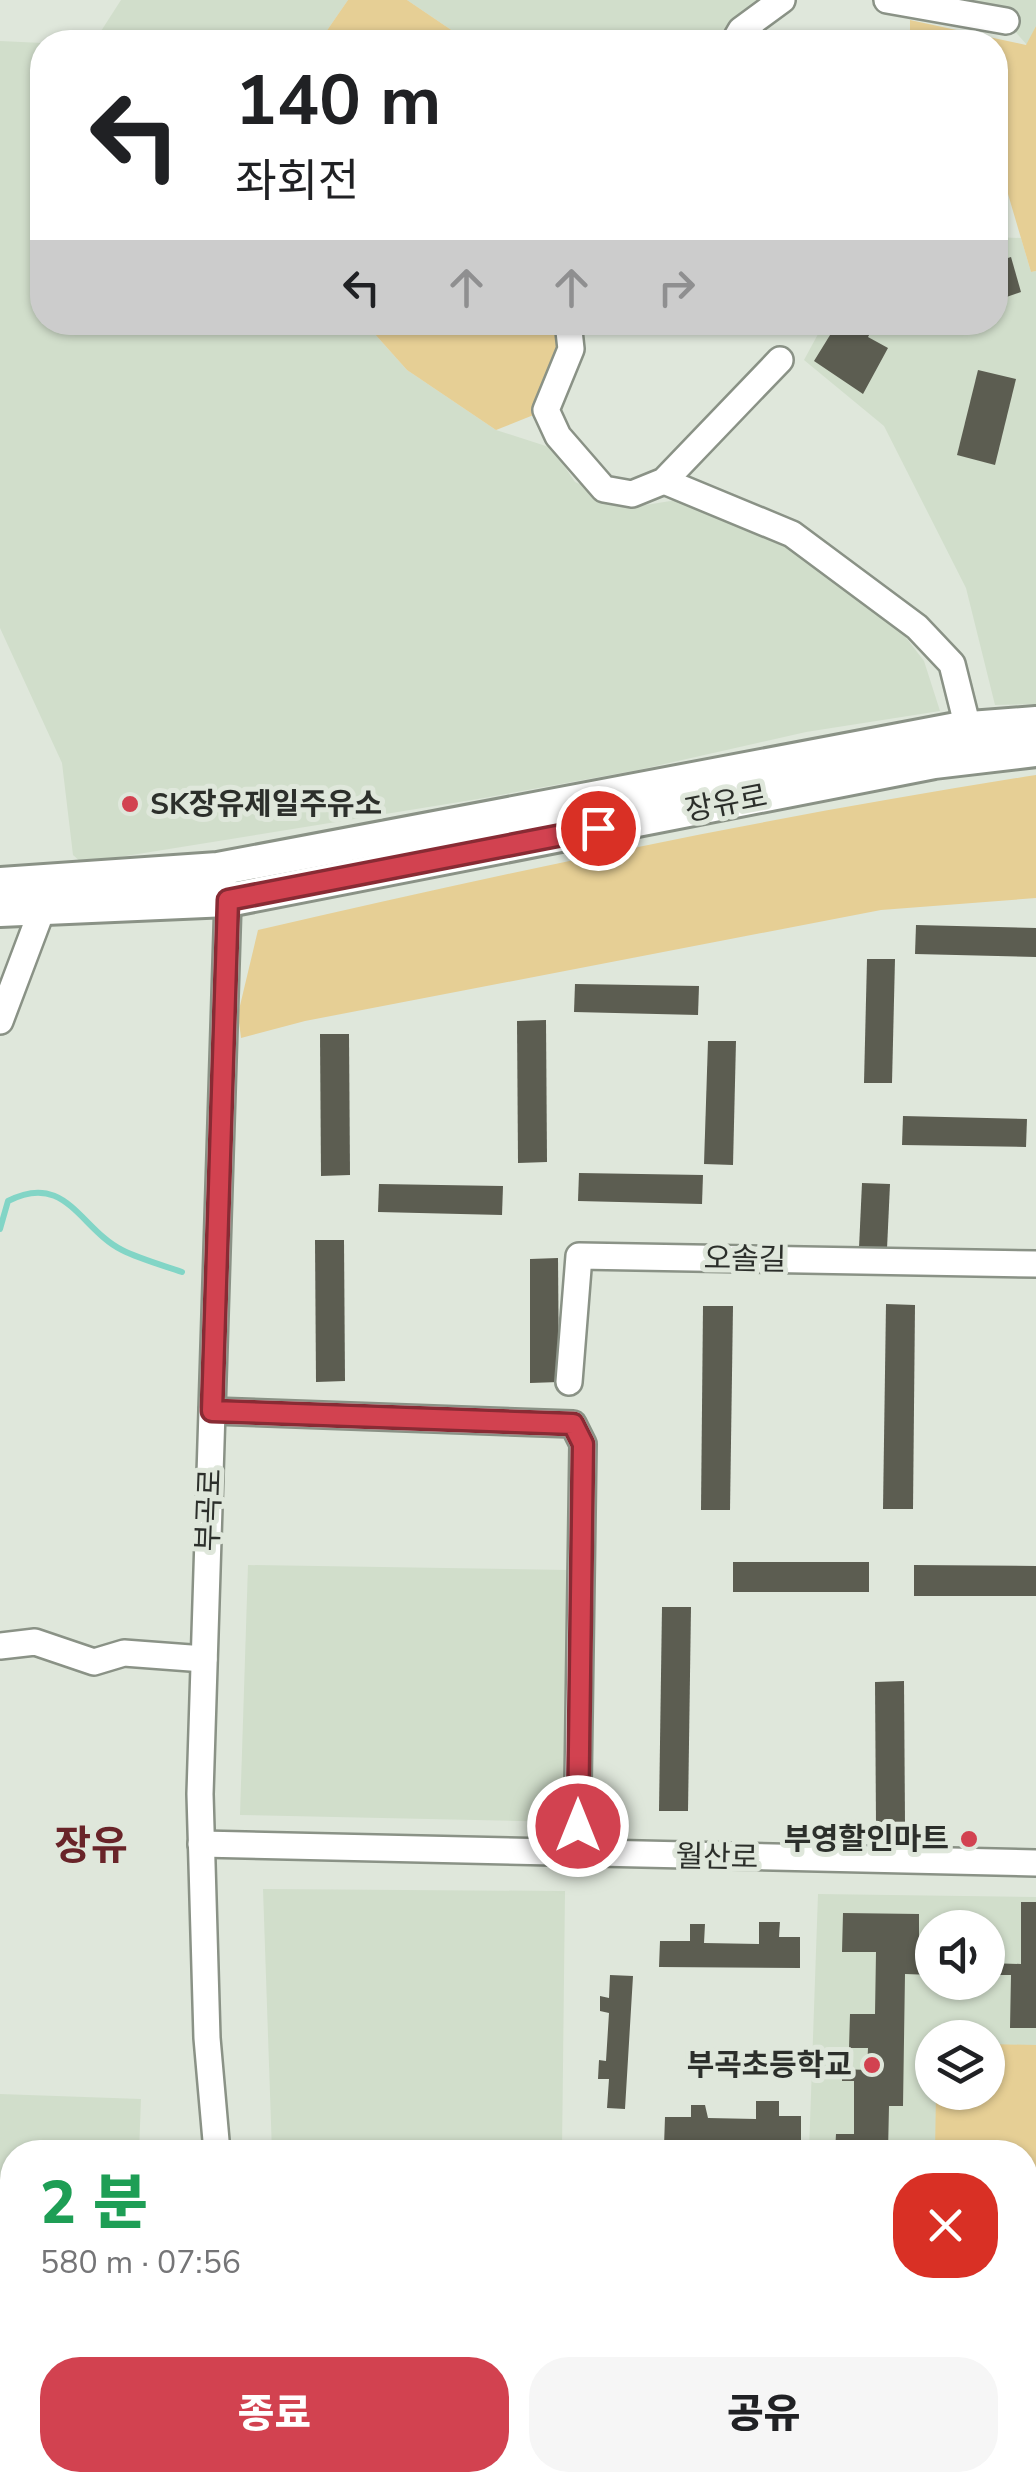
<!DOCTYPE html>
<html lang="ko">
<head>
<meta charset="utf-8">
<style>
	body { margin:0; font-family:"Nunito Sans","Noto Sans KR",sans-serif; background:#f6f6f6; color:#202124; height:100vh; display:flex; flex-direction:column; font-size:38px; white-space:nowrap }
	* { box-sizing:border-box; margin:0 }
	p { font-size:32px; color:#757577 }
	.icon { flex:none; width:55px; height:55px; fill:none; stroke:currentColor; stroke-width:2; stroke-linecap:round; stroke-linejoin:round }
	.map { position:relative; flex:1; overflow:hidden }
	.panel { position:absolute; left:0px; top:2140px; width:1038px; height:352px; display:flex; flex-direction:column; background:#fff; border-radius:40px 40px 0 0; box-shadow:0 2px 8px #0004 }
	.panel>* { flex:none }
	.banner { position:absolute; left:30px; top:30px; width:978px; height:305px; border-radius:40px; box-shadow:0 2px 8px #0004; background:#fff; color:#202124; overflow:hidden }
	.controls { position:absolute; left:915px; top:1910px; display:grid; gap:20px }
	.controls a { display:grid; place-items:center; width:90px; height:90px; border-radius:50%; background:#fff; box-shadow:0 2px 8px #0004; font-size:50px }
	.pin { position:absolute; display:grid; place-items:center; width:85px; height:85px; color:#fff; margin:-42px; border:5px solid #fff; border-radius:50%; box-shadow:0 2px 10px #0007 }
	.me { position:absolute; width:110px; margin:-55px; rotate:0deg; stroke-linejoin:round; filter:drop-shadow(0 0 8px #0008) }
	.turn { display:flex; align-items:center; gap:35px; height:210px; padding:0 40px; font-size:45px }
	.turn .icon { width:130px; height:130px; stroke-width:2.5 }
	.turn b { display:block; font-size:70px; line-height:85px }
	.lanes { display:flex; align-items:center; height:95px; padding:0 40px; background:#0003; justify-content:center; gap:50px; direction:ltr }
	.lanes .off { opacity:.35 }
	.round { display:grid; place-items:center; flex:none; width:105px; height:105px; border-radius:40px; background:#f6f6f6 }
	.summary { display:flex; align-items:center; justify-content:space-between; height:170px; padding:0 40px }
	h1 { font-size:60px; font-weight:800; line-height:75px; color:#1e9e55 }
	.primary-button { display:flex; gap:20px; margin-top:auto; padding:20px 40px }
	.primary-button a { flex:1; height:115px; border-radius:40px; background:#d24250; color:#fff; font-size:40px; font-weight:800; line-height:115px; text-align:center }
	.primary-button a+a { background:#f6f6f6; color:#202124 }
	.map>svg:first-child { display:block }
</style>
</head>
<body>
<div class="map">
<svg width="1036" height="2491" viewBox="0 0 1036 2491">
	<rect width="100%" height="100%" fill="#dfe7db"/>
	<g fill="#d1decb" fill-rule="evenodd">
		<path d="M 121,0 L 348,0 L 319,42 L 94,42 Z"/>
		<path d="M 407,0 L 782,0 L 734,42 L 469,42 Z"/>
		<path d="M 887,0 L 1036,0 L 1036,26 L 1027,45 L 1006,21 Z"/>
		<path d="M 0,41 L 42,43 L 42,322 L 365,323 L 407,370 L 496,430 L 552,448 L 575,482 L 633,507 L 683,499 L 805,552 L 904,635 L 924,661 L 940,711 L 806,732 L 638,770 L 478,799 L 82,863 L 73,855 L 62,763 L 0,628 Z"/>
		<path d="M 995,237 L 1021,238 L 1031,272 L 1036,271 L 1036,704 L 995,705 L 966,588 L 884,426 L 804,360 L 824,323 L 995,322 Z"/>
		<path d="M 248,1565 L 568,1570 L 563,1822 L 240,1815 Z"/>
		<path d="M 263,1889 L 565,1891 L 562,2152 L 272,2152 Z"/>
		<path d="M 818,1894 L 1036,1897 L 1036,2239 L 1025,2239 L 1025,2152 L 809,2152 ZM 932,1928 L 988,1928 L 988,1982 L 932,1982 ZM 932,2038 L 988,2038 L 988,2092 L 932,2092 Z"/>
		<path d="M 0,2094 L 141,2099 L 139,2152 L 12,2152 L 12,2247 L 0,2247 Z"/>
		<path d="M 379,2480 L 751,2480 L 751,2491 L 389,2491 Z"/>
	</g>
	<g fill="#e6cf95">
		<path d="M 348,0 L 407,0 L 469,42 L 319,42 Z"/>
		<path d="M 910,20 L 1026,45 L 1036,26 L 1036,271 L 1031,272 L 1008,194 L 995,195 L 995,42 L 910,42 Z"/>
		<path d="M 365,323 L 568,323 L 546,410 L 496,430 L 407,370 Z"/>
		<path d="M 1036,775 L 1036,898 L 881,910 L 305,1021 L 241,1038 L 238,1014 L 258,930 C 516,870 774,816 1036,775 Z"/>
		<path d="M 988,2044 L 1036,2045 L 1036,2209 L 1025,2209 L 1025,2152 L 935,2152 L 936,2093 L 988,2092 Z"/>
	</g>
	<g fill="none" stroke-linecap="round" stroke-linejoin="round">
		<path stroke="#82d5c6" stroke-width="6" d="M 0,1229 L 8,1201 C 66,1171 80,1229 122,1250 C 140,1259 162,1265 182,1272"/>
	</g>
	<g fill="#5c5d51">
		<path d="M 1011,257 L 1021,292 L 995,301 L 995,262 Z"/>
		<path d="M 849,322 L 876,322 L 868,337 L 888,348 L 863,394 L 814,361 L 835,327 L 843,333 Z"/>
		<path d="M 978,370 L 1016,379 L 995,465 L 957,455 Z"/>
		<path d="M 916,925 L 1036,928 L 1036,957 L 915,954 Z"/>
		<path d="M 867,959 L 895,959 L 892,1083 L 864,1083 Z"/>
		<path d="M 575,984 L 699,986 L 698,1015 L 574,1012 Z"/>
		<path d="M 546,1020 L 547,1162 L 518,1163 L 517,1021 Z"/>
		<path d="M 320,1034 L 349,1034 L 350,1175 L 321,1176 Z"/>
		<path d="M 708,1041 L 736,1041 L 733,1165 L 704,1164 Z"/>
		<path d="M 903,1116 L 1027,1119 L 1026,1147 L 902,1145 Z"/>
		<path d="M 579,1173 L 703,1175 L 702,1204 L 578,1201 Z"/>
		<path d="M 862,1183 L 890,1184 L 887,1249 L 859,1248 Z"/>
		<path d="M 379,1184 L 503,1186 L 502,1215 L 378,1212 Z"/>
		<path d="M 315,1240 L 344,1240 L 345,1381 L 316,1382 Z"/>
		<path d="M 558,1258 L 559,1382 L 530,1383 L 530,1259 Z"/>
		<path d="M 886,1304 L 915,1305 L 913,1509 L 883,1509 Z"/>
		<path d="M 703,1306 L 733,1306 L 730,1510 L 701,1510 Z"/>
		<rect x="733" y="1562" width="136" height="30"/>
		<path d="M 914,1565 L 1036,1566 L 1036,1596 L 914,1596 Z"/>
		<path d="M 662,1607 L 691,1607 L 688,1811 L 659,1811 Z"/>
		<path d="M 904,1681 L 905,1823 L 876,1823 L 875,1682 Z"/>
		<path d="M 1021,1902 L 1036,1902 L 1036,2028 L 1010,2028 L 1011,1975 L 988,1975 L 988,1963 L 1021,1964 Z"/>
		<path d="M 843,1913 L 919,1914 L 919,1963 L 932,1963 L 932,1975 L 905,1974 L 903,2106 L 889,2106 L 888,2152 L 835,2152 L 836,2134 L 854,2134 L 854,2081 L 842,2081 L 842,2069 L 867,2070 L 868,2048 L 849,2048 L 850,2014 L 875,2014 L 876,1952 L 842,1952 Z"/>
		<path d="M 759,1922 L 780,1922 L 779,1937 L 800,1937 L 800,1968 L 659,1967 L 660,1941 L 690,1941 L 690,1924 L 705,1924 L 704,1943 L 759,1944 Z"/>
		<path d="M 610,1975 L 633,1976 L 625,2109 L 607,2108 L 609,2079 L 598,2079 L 599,2060 L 606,2061 L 609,2013 L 600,2011 L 600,1996 L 609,1998 Z"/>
		<path d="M 756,2101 L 779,2101 L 779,2116 L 801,2116 L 801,2148 L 664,2146 L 665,2117 L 691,2117 L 691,2105 L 705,2105 L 708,2118 L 756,2119 Z"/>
	</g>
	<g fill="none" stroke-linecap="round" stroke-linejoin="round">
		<g stroke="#8a9286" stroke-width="30">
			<g id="minor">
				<path d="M 887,0 L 1006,21"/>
				<path d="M 734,42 L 741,30 L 782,0"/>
				<path d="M 568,322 L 571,349 L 546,410 L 558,436 L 604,489 L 632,494 L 664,481 L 780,360"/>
				<path d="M 664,481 L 792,534 L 917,627 L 952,664 L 968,728"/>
				<path d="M 0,1021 L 43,907"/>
				<path d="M 569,1382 L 579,1256 L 1036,1264"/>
				<path d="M 212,1411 L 573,1424 L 583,1444 L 577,1854"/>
				<path d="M 0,1646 L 35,1642 L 94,1662 L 124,1653 L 204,1659"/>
				<path d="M 201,1844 L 1036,1863"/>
				<path d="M 217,2152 L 207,2038 L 200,1794 L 228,900 L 223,884"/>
				<path d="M 324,2480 L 331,2491"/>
			</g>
		</g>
		<g stroke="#8a9286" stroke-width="38">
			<g id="major">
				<path d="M 0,884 L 218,869 L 957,729 L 1036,723"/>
				<path d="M 0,910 L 228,900 L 934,762 L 1036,750"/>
			</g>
		</g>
		<use href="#minor" stroke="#fff" stroke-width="25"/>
		<use href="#major" stroke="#fff" stroke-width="32"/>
	</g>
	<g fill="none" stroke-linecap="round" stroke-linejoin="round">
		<g stroke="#882b34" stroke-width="25">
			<path id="route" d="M 578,1826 L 583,1444 L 573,1424 L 212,1411 L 228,900 L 598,828"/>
		</g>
		<use href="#route" stroke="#d24250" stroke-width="18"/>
	</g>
	<g fill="#d24250" stroke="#dfe7db" stroke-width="4">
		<circle cx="130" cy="804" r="10"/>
		<circle cx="969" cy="1839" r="10"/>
		<circle cx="872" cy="2065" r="10"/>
	</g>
	<g text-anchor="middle" stroke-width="10" stroke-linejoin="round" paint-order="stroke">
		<g font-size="30" fill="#2c2f2b" stroke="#dfe7db">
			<text transform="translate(726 803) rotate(-11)" y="10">장유로</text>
			<text transform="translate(745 1259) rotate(1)" y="10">오솔길</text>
			<text transform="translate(209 1510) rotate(-88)" y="10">부곡로</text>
			<text transform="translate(717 1857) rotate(1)" y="10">월산로</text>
		</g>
		<g font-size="30" font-weight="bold" fill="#2c2f2b" stroke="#dfe7db" text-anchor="end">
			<text x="150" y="814" text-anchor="start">SK장유제일주유소</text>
			<text x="949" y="1849">부영할인마트</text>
			<text x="852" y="2075">부곡초등학교</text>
		</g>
		<g font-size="40" font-weight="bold" fill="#692429" stroke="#dfe7db">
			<text x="91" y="1859">장유</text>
		</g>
	</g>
</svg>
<div class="controls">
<a><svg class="icon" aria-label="sound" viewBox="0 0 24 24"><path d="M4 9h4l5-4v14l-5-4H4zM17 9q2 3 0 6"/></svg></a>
<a><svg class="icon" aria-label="layers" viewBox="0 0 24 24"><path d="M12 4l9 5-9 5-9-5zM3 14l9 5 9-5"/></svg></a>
</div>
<div class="pin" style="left:598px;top:828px;background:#d93025"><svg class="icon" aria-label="arrive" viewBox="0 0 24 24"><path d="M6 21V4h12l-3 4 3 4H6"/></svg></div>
<svg class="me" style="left:578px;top:1826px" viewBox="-20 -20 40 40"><circle r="17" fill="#d24250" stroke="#fff" stroke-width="3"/><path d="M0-11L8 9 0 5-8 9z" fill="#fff"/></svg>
<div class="banner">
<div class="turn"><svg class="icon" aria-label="left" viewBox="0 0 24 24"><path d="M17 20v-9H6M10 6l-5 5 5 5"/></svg><div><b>140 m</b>좌회전</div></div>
<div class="lanes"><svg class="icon" aria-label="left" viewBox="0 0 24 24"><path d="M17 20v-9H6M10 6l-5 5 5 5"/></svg><svg class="icon off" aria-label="ahead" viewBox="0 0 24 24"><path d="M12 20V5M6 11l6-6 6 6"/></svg><svg class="icon off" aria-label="ahead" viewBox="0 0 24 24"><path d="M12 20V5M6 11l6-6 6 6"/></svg><svg class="icon off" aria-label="right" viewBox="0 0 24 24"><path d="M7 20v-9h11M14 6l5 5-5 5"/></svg></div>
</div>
<section class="panel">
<div class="summary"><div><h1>2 분</h1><p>580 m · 07:56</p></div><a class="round" style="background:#d93025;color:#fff"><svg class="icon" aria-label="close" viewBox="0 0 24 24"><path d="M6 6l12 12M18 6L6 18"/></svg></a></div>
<div class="primary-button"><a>종료</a><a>공유</a></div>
</section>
</div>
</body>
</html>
